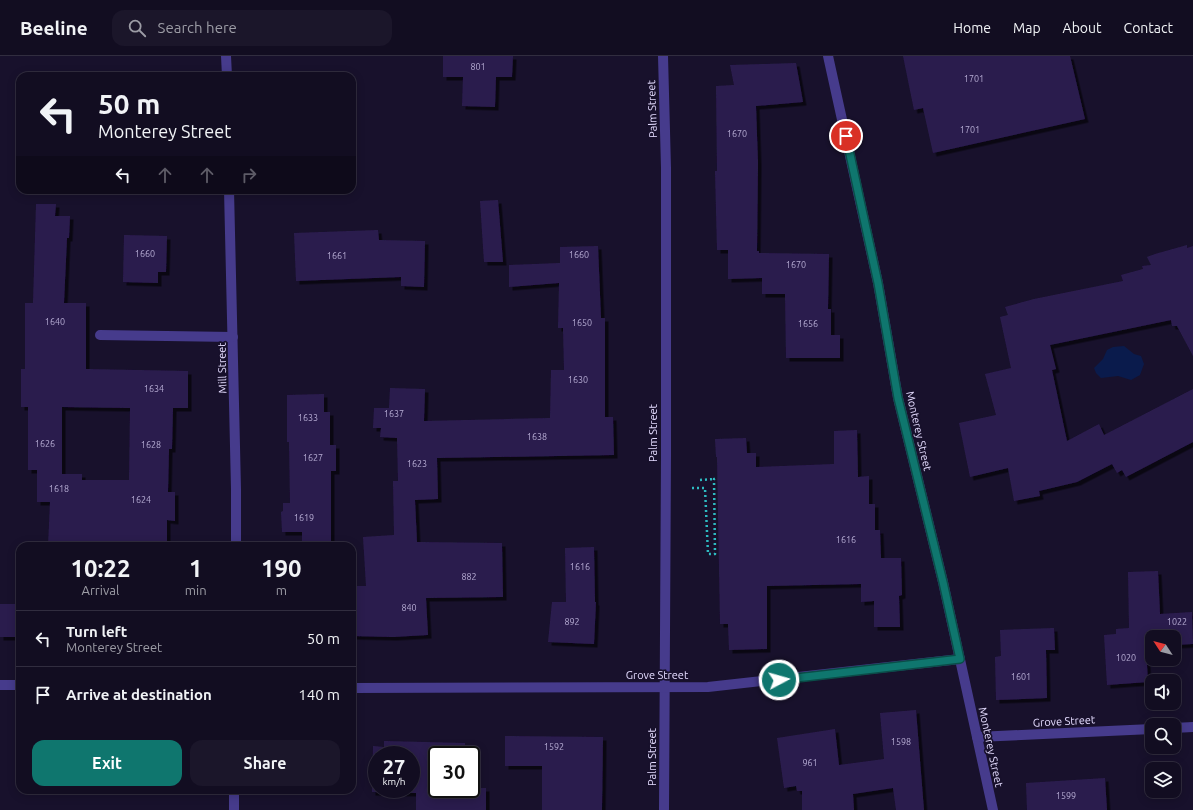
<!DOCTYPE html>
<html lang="en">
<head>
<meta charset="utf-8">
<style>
	body { margin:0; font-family:Ubuntu,sans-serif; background:#1b162a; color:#f1f3f6; height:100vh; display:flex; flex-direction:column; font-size:15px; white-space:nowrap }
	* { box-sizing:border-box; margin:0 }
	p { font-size:13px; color:#9c9ca5 }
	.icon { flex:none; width:22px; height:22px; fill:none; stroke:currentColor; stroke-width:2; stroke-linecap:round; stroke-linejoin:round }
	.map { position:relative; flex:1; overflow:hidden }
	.panel { position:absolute; left:16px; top:486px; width:340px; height:252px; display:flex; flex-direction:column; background:#120d21; border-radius:12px; box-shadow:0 2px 10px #0003,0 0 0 1px #312d3f }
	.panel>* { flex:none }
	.hud { position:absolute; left:16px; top:16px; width:340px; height:122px; border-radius:12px; box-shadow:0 2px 10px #0003,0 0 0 1px #312d3f; background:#120d21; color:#f1f3f6; overflow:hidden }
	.needle { width:26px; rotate:306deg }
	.tools { position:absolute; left:1145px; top:574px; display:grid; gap:8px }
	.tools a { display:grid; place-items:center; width:36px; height:36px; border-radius:8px; background:#120d21; box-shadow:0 2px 10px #0003,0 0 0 1px #312d3f; font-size:20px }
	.speed { position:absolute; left:368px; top:690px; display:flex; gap:8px; font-size:20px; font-weight:700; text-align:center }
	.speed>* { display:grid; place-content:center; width:52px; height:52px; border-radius:50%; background:#120d21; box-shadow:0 2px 10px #0003,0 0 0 1px #312d3f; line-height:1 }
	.speed small { font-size:10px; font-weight:400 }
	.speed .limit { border:2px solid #111; border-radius:6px; background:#fff; color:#111 }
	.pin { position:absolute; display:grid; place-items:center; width:34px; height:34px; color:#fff; margin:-17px; border:2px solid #fff; border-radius:50%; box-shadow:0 1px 4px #0007 }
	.me { position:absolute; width:44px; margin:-22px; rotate:84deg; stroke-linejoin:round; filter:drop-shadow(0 0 3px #0008) }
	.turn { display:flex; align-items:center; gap:14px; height:84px; padding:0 16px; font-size:18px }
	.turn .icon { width:52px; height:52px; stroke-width:2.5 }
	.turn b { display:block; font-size:28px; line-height:34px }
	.lanes { display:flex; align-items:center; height:38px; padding:0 16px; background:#0003; justify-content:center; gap:20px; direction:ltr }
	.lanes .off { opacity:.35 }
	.eta { display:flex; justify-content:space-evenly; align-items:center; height:68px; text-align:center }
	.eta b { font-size:24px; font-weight:700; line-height:28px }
	.action { display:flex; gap:8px; margin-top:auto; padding:8px 16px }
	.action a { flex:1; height:46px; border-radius:12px; background:#0f766e; color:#fff; font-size:16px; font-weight:700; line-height:46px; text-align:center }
	.action a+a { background:#1b162a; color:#f1f3f6 }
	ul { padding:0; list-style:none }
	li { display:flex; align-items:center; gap:12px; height:56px; padding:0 16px; border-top:1px solid #312d3f }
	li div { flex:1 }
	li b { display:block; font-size:15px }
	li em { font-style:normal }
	header { display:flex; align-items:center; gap:24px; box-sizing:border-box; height:56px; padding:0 20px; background:#120d21; border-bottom:1px solid #312d3f }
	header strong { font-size:19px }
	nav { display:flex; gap:22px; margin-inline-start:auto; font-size:14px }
	.search { width:280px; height:36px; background:#1b162a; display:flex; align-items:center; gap:10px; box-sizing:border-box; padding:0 14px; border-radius:12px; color:#9c9ca5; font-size:15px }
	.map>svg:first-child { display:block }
</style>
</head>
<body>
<header>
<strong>Beeline</strong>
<div class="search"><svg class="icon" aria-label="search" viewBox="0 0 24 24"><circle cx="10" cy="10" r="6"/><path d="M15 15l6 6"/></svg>Search here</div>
<nav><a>Home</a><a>Map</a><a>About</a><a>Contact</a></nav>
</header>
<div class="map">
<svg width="1193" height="754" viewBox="0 0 1193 754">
	<defs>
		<filter id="shadow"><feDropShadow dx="3.5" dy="3.5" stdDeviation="0" flood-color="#0009"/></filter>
	</defs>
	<rect width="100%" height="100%" fill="#18112c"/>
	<path fill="#0a1b4c" d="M 1124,290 L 1134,298 L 1141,300 L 1144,308 L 1140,319 L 1131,324 L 1118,320 L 1101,322 L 1096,317 L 1094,312 L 1103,303 L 1107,294 L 1113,291 Z"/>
	<g fill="#2b1c4e" fill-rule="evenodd" filter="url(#shadow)">
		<path d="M 443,0 L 513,0 L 512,21 L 496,21 L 495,51 L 462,50 L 463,21 L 443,21 Z"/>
		<path d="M 903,0 L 1070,0 L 1085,63 L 933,97 L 923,52 L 914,54 Z"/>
		<path d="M 796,7 L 803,46 L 756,50 L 758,107 L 757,195 L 759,195 L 759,197 L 829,198 L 828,253 L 831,253 L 831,279 L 840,279 L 840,302 L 786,302 L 785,238 L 762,238 L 762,222 L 728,223 L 728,194 L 717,194 L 715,115 L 717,115 L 716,30 L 734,29 L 730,9 Z"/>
		<path d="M 498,144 L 503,206 L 484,206 L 480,145 Z"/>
		<path d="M 36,148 L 56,148 L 55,160 L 70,160 L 69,182 L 67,182 L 64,247 L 86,247 L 86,313 L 188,315 L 188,352 L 173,352 L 172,393 L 169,393 L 168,436 L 175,436 L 175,465 L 167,464 L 167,490 L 48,490 L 50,446 L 37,446 L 37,414 L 28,414 L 28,351 L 21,351 L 21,313 L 25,313 L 25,247 L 33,247 ZM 62,351 L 130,352 L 129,424 L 82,424 L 82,418 L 62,418 Z"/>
		<path d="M 378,174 L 379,184 L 425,185 L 424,231 L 401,230 L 401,221 L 296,225 L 294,177 Z"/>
		<path d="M 124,179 L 167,180 L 166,216 L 158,216 L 158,227 L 123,226 Z"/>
		<path d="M 1187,189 L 1187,192 L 1193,190 L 1193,300 L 1177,270 L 1172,270 L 1171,264 L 1050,289 L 1056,313 L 1052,314 L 1067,385 L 1099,368 L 1104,379 L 1193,333 L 1193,386 L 1126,421 L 1122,414 L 1117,417 L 1112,408 L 1077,426 L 1039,435 L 1040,440 L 1014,445 L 1008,412 L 970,421 L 959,367 L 996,359 L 985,318 L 1011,312 L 1000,261 L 1008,259 L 1005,251 L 1034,243 L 1123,225 L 1121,219 L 1143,213 L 1142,210 L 1151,209 L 1147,201 L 1155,198 Z"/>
		<path d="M 598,190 L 601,262 L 605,262 L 605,361 L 613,361 L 614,399 L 437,402 L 438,443 L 415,444 L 417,486 L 502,487 L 503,541 L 426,542 L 428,579 L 393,581 L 352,580 L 352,530 L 366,530 L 363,481 L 394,479 L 393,425 L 398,425 L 397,382 L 380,381 L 381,372 L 373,372 L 374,352 L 389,352 L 390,332 L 425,333 L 424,365 L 550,362 L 551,314 L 564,314 L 563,272 L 558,272 L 559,227 L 509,231 L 509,209 L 560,207 L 560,191 Z"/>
		<path d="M 324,338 L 324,356 L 330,356 L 330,389 L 336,389 L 336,415 L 331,415 L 331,490 L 302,490 L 302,476 L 282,476 L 281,456 L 283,455 L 283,447 L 290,447 L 289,386 L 287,386 L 287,339 Z"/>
		<path d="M 857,374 L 858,421 L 869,420 L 869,448 L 875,448 L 875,474 L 880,474 L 881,502 L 901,502 L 902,539 L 899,540 L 900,571 L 874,571 L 874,545 L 861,546 L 861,528 L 767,530 L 767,593 L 729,594 L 728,568 L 720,568 L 717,401 L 716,401 L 715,383 L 746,382 L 747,397 L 756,397 L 756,411 L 834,408 L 834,375 Z"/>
		<path d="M 594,491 L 595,546 L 596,546 L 594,588 L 548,586 L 552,546 L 566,546 L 565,492 Z"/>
		<path d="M 1158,515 L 1160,558 L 1192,556 L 1193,588 L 1174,589 L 1174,581 L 1152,581 L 1152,591 L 1146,591 L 1148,626 L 1107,629 L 1104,579 L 1116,578 L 1116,573 L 1129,572 L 1128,516 Z"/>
		<rect x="0" y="548" width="20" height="33"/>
		<path d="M 1054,572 L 1055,594 L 1046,594 L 1047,642 L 996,644 L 995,601 L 1001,600 L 1000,574 Z"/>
		<path d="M 916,654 L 924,754 L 896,754 L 893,732 L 853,738 L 854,754 L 802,754 L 802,735 L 797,735 L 796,730 L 784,732 L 777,682 L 835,673 L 839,709 L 884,703 L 880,657 Z"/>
		<path d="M 505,680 L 603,681 L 602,754 L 542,754 L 542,710 L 505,710 Z"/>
		<path d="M 384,685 L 465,687 L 465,699 L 437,699 L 437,733 L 486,732 L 486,754 L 416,754 L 416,737 L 372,736 L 373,690 L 384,691 ZM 377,699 L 411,699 L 411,733 L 377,733 Z"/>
		<path d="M 1105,722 L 1107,754 L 1027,754 L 1026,727 Z"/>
	</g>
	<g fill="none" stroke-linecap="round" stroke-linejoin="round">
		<g stroke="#2ebbc1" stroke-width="2.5" stroke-dasharray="2 3" stroke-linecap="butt">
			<path d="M 700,424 L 714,423"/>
			<path d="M 692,432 L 705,432 L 708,498 L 715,498 L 714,423 L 717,423"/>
		</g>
		<g stroke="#463b8c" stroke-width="10">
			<path d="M 226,0 L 227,20"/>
			<path d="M 663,0 L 666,112 L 666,400 L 664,754"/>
			<path d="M 828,0 L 878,227 L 898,342 L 943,526 L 993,754"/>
			<path d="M 229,134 L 236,433 L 236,490"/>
			<path d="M 100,279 L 233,281"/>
			<path d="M 0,629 L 20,629"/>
			<path d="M 352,632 L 708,631 L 960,603"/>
			<path d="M 1174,672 L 1193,671"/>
			<path d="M 977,681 L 1152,673"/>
			<path d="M 234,754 L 234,734"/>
		</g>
	</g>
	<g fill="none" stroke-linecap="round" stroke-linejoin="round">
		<g stroke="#0a4d48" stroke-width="10">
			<path id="route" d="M 779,624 L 960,603 L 943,526 L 898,342 L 878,227 L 846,80"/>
		</g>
		<use href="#route" stroke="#0f766e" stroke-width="7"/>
	</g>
	<g text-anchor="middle" stroke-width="3.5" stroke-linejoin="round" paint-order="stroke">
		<g font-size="9" fill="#b6acd3">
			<text x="478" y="14">801</text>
			<text x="974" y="26">1701</text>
			<text x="970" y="77">1701</text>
			<text x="737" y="81">1670</text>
			<text x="145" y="201">1660</text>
			<text x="579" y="202">1660</text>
			<text x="337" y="203">1661</text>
			<text x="796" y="212">1670</text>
			<text x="55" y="269">1640</text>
			<text x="582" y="270">1650</text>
			<text x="808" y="271">1656</text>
			<text x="578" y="327">1630</text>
			<text x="154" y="336">1634</text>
			<text x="394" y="361">1637</text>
			<text x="308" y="365">1633</text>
			<text x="537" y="384">1638</text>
			<text x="45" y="391">1626</text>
			<text x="151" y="392">1628</text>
			<text x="313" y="405">1627</text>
			<text x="417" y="411">1623</text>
			<text x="59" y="436">1618</text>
			<text x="141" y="447">1624</text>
			<text x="304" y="465">1619</text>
			<text x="846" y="487">1616</text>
			<text x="580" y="514">1616</text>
			<text x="469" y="524">882</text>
			<text x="409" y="555">840</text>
			<text x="572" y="569">892</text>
			<text x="1177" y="569">1022</text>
			<text x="1126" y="605">1020</text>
			<text x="1021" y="624">1601</text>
			<text x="901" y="689">1598</text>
			<text x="554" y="694">1592</text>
			<text x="810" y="710">961</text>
			<text x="1066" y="743">1599</text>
		</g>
		<g font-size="11" fill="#e4dcff" stroke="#18112c">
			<text transform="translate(652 53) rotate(-92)" y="4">Palm Street</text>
			<text transform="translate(222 312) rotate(-91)" y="4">Mill Street</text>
			<text transform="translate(919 375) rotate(77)" y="4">Monterey Street</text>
			<text transform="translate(653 377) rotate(-90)" y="4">Palm Street</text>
			<text x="657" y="623">Grove Street</text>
			<text transform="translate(1064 665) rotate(-3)" y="4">Grove Street</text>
			<text transform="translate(991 691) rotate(78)" y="4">Monterey Street</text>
			<text transform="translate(652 701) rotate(-90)" y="4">Palm Street</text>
		</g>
	</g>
</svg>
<div class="tools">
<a><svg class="needle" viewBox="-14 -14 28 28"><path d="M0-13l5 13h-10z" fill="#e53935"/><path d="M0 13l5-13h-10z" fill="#9c9ca5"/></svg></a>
<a><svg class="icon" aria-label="sound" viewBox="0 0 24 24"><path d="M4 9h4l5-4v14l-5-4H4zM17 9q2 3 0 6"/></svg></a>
<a><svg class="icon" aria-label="search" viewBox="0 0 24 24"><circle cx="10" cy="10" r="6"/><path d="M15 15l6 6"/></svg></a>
<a><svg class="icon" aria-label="layers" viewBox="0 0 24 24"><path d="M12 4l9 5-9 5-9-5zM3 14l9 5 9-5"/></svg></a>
</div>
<div class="speed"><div>27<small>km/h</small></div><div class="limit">30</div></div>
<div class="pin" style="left:846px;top:80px;background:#d93025"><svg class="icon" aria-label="arrive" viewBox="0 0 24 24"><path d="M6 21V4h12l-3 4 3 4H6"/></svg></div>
<svg class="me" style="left:779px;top:624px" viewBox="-20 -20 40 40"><circle r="17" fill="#0f766e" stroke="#fff" stroke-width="3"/><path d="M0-11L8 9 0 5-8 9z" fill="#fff"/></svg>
<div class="hud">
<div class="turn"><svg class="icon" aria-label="left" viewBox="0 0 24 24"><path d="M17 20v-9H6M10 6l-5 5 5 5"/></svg><div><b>50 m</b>Monterey Street</div></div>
<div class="lanes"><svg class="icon" aria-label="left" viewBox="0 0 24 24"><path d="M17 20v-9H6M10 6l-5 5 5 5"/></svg><svg class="icon off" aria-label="ahead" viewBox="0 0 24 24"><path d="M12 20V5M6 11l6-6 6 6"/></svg><svg class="icon off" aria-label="ahead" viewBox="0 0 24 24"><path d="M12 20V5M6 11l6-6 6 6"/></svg><svg class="icon off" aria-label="right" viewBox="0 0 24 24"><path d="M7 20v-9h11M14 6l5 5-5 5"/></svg></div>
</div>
<section class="panel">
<div class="eta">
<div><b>10:22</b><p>Arrival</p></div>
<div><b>1</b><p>min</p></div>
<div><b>190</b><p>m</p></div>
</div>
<ul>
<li><svg class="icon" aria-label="left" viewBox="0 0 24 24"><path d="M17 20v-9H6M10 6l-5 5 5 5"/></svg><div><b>Turn left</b><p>Monterey Street</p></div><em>50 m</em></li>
<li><svg class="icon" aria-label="arrive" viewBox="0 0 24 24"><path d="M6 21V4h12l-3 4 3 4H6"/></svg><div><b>Arrive at destination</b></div><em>140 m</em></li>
</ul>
<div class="action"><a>Exit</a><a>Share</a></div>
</section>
</div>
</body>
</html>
